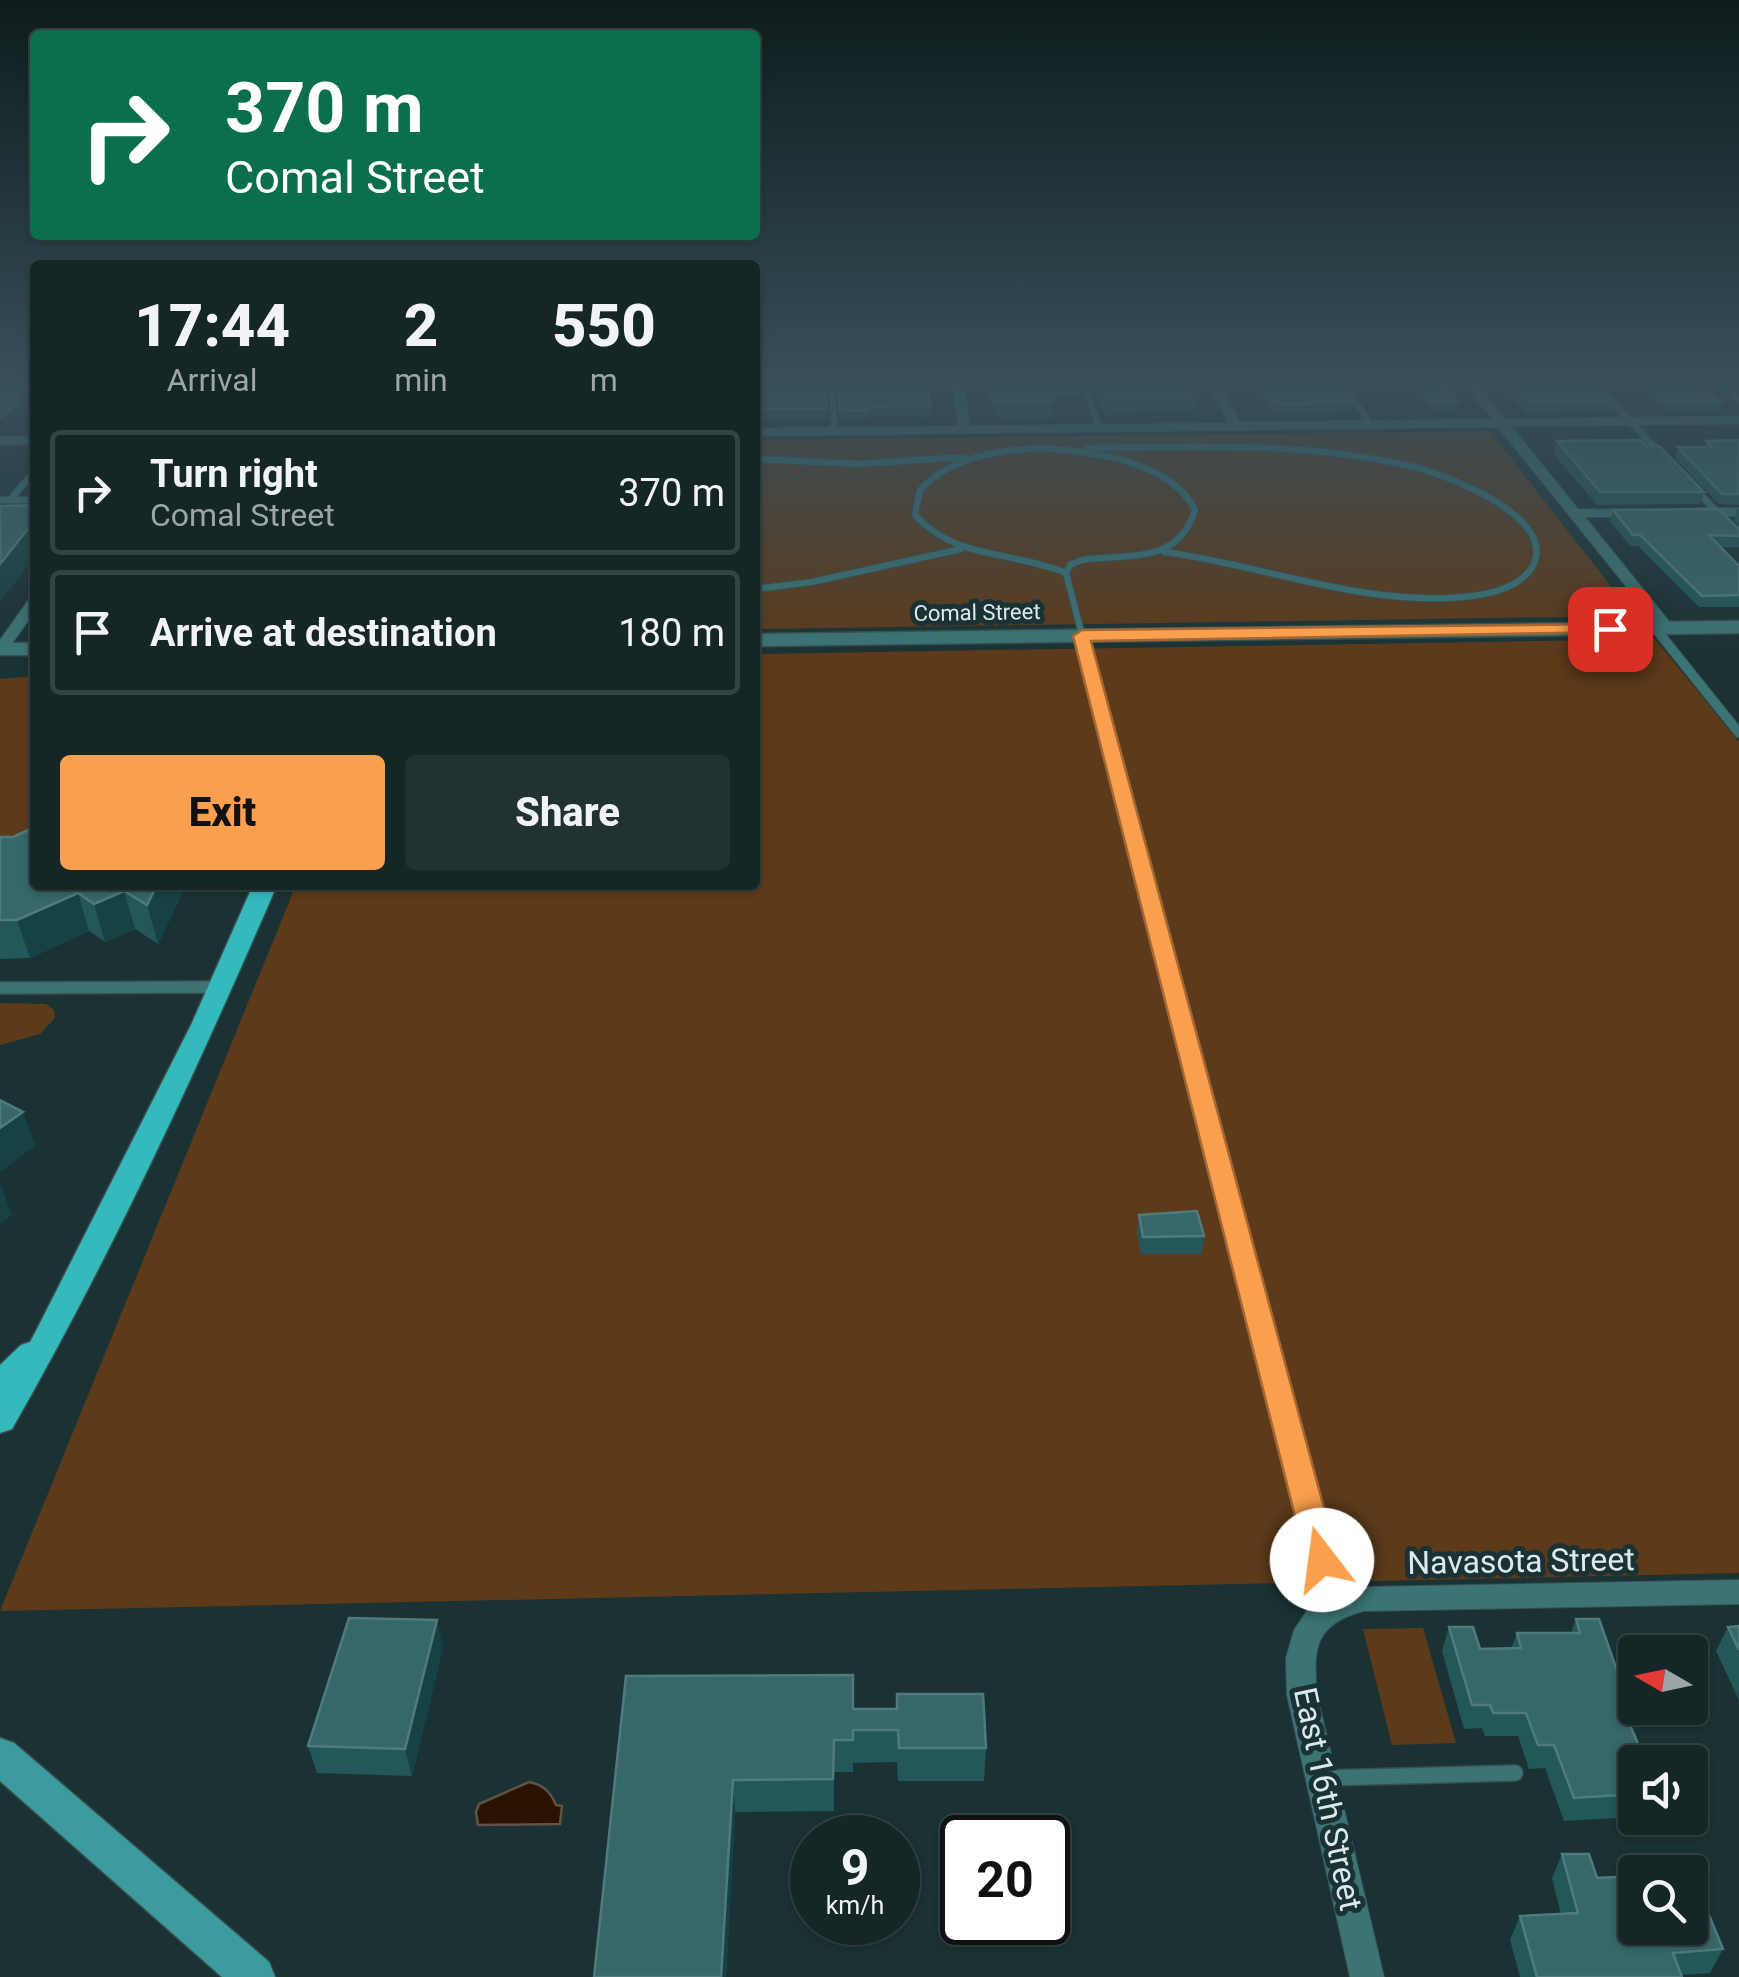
<!DOCTYPE html>
<html lang="en">
<head>
<meta charset="utf-8">
<style>
	body { margin:0; font-family:Roboto,sans-serif; background:#213232; color:#f1f3f6; height:100vh; display:flex; flex-direction:column; font-size:38px; white-space:nowrap }
	* { box-sizing:border-box; margin:0 }
	p { font-size:32px; color:#9da5a7 }
	.icon { flex:none; width:55px; height:55px; fill:none; stroke:currentColor; stroke-width:2; stroke-linecap:round; stroke-linejoin:round }
	.map { position:relative; flex:1; overflow:hidden }
	.drawer { position:absolute; left:30px; top:260px; width:730px; height:630px; display:flex; flex-direction:column; background:#142626; border-radius:10px; box-shadow:0 2px 8px #0004,0 0 0 2px #334343 }
	.drawer>* { flex:none }
	.guide { position:absolute; left:30px; top:30px; width:730px; height:210px; border-radius:10px; box-shadow:0 2px 8px #0004,0 0 0 2px #334343; background:#0b6e4f; color:#fff; overflow:hidden }
	.needle { width:65px; rotate:279deg }
	.controls { position:absolute; left:1618px; top:1635px; display:grid; gap:20px }
	.controls a { display:grid; place-items:center; width:90px; height:90px; border-radius:10px; background:#142626; box-shadow:0 2px 8px #0004,0 0 0 2px #334343; font-size:50px }
	.speed { position:absolute; left:790px; top:1815px; display:flex; gap:20px; font-size:50px; font-weight:700; text-align:center }
	.speed>* { display:grid; place-content:center; width:130px; height:130px; border-radius:50%; background:#142626; box-shadow:0 2px 8px #0004,0 0 0 2px #334343; line-height:1 }
	.speed small { font-size:25px; font-weight:400 }
	.speed .limit { border:5px solid #111; border-radius:15px; background:#fff; color:#111 }
	.pin { position:absolute; display:grid; place-items:center; width:85px; height:85px; color:#fff; margin:-42px; border-radius:20px; box-shadow:0 5px 15px #0006 }
	.me { position:absolute; width:110px; margin:-55px; rotate:345deg; stroke-linejoin:round; filter:drop-shadow(0 0 8px #0008) }
	.turn { display:flex; align-items:center; gap:35px; height:210px; padding:0 30px; font-size:45px }
	.turn .icon { width:130px; height:130px; stroke-width:2.5 }
	.turn b { display:block; font-size:70px; line-height:85px }
	.eta { display:flex; justify-content:space-evenly; align-items:center; height:170px; text-align:center }
	.eta b { font-size:60px; font-weight:800; line-height:70px }
	.cta { display:flex; gap:20px; margin-top:auto; padding:20px 30px }
	.cta a { flex:1; height:115px; border-radius:10px; background:#f99f4d; color:#111; font-size:40px; font-weight:800; line-height:115px; text-align:center }
	.cta a+a { background:#213232; color:#f1f3f6 }
	ul { padding:0; list-style:none }
	li { display:flex; align-items:center; gap:30px; height:125px; margin:0 20px 15px; padding:0 10px; border:5px solid #334343; border-radius:10px }
	li div { flex:1 }
	li b { display:block; font-size:38px }
	li em { font-style:normal }
	.map>svg:first-child { display:block }
</style>
</head>
<body>
<div class="map">
<svg width="1739" height="1977" viewBox="0 0 1739 1977">
	<rect width="100%" height="100%" fill="#1a3233"/>
	<g fill="#5d3a1a">
		<path d="M 1490,431 L 1634,616 L 755,629 L 755,440 Z"/>
		<path d="M 1655,639 L 1739,742 L 1739,1573 L 0,1611 L 296,885 L 755,885 L 755,654 Z"/>
		<path d="M 35,676 L 35,866 L 0,871 L 0,679 Z"/>
		<path d="M 0,1003 L 46,1004 L 54,1010 L 55,1018 L 40,1034 L 0,1045 Z"/>
		<path d="M 1423,1628 L 1456,1743 L 1392,1745 L 1363,1629 Z"/>
	</g>
	<path fill="#2c1200" stroke="#605246" stroke-width="2.5" d="M 529,1782 C 543,1785 550,1791 556,1805 L 562,1806 L 560,1824 L 478,1825 L 476,1812 L 479,1804 Z"/>
	<g fill="none" stroke-linecap="round" stroke-linejoin="round">
		<g stroke="#394f50" stroke-width="8">
			<g id="service-far3">
				<path d="M 832,380 L 834,431"/>
				<path d="M 1083,380 L 1099,428"/>
				<path d="M 1342,380 L 1370,425"/>
				<path d="M 1591,380 L 1662,455"/>
				<path d="M 1044,448 C 1093,452 1171,461 1195,510 C 1178,565 1129,553 1082,560 L 1070,565 L 1066,573 C 1014,551 955,560 915,515 L 920,490 C 951,456 1000,450 1044,448 Z"/>
				<path d="M 1089,448 C 1198,446 1307,442 1414,467 C 1447,475 1563,519 1531,569 C 1517,589 1486,595 1463,597 C 1362,606 1263,565 1164,552"/>
				<path d="M 755,459 L 858,464 L 964,457"/>
				<path d="M 1695,489 L 1739,535"/>
				<path d="M 0,500 L 35,500"/>
				<path d="M 10,500 L 35,471"/>
				<path d="M 1066,573 L 1082,635"/>
				<path d="M 755,589 L 812,582 L 961,549"/>
				<path d="M 1655,628 L 1661,635"/>
			</g>
		</g>
		<g stroke="#394f50" stroke-width="11">
			<g id="service-far2">
				<path d="M 1082,633 L 1169,969"/>
				<path d="M 1659,633 L 1739,733"/>
			</g>
		</g>
		<g stroke="#394f50" stroke-width="14">
			<g id="service-far1">
				<path d="M 1168,966 L 1282,1406"/>
				<path d="M 0,988 L 219,987"/>
			</g>
		</g>
		<g stroke="#394f50" stroke-width="18">
			<g id="service">
				<path d="M 1282,1403 L 1334,1604"/>
				<path d="M 1326,1778 L 1515,1773"/>
			</g>
		</g>
		<g stroke="#394f50" stroke-width="2">
			<g id="minor">
				<path d="M 952,380 L 963,380 L 970,426 L 1228,423 L 1207,380 L 1217,380 L 1240,422 L 1492,419 L 1461,380 L 1473,380 L 1505,419 L 1739,416 L 1739,424 L 1511,426 L 1578,509 L 1642,510 L 1642,516 L 1637,517 L 1585,517 L 1672,625 L 1672,631 L 1662,631 L 1498,427 L 755,436 L 755,428 L 958,426 Z"/>
				<path d="M 1711,380 L 1722,380 L 1739,395 L 1739,405 Z"/>
				<path d="M 35,436 L 35,444 L 0,445 L 0,437 Z"/>
				<path d="M 1739,508 L 1739,516 L 1696,516 L 1689,512 L 1696,508 Z"/>
				<path d="M 35,597 L 35,611 L 6,652 L 0,653 L 0,640 L 30,598 Z"/>
				<path d="M 1739,1580 L 1739,1604 L 1364,1611 C 1314,1624 1313,1649 1317,1695 L 1384,1977 L 1350,1977 L 1287,1695 L 1286,1658 L 1294,1630 L 1307,1611 L 1334,1595 L 1364,1587 Z"/>
			</g>
		</g>
		<g stroke="#394f50" stroke-width="3">
			<g id="tertiary">
				<path d="M 1739,621 L 1739,633 L 755,646 L 755,634 Z"/>
				<rect x="0" y="643" width="35" height="12"/>
			</g>
		</g>
		<g stroke="#394f50" stroke-width="3">
			<path id="secondary" d="M 0,1738 L 14,1743 L 269,1962 L 275,1977 L 222,1977 L 0,1781 Z"/>
		</g>
		<g stroke="#394f50" stroke-width="3">
			<path id="primary" d="M 253,885 L 277,885 C 197,1070 112,1254 12,1429 L 0,1433 L 0,1365 L 21,1345 L 30,1342 L 36,1331 L 191,1025 Z"/>
		</g>
		<use href="#service-far3" stroke="#3c7475" stroke-width="6"/>
		<use href="#service-far2" stroke="#3c7475" stroke-width="9"/>
		<use href="#service-far1" stroke="#3c7475" stroke-width="11"/>
		<use href="#service" stroke="#3c7475" stroke-width="15"/>
		<use href="#minor" fill="#3c7475" fill-rule="evenodd"/>
		<use href="#tertiary" fill="#3c7475" fill-rule="evenodd"/>
		<use href="#secondary" fill="#3b9b9d" fill-rule="evenodd"/>
		<use href="#primary" fill="#34b9bd" fill-rule="evenodd"/>
	</g>
	<g fill="#235759">
		<path d="M 755,380 L 825,382 L 827,420 L 755,420 Z"/>
		<path d="M 986,380 L 1082,380 L 1081,396 L 1052,397 L 1054,402 L 1053,418 L 999,418 L 994,415 Z"/>
		<path d="M 1090,380 L 1190,380 L 1198,395 L 1196,410 L 1105,415 Z"/>
		<path d="M 1252,380 L 1333,380 L 1352,403 L 1351,413 L 1273,414 Z"/>
		<path d="M 1411,380 L 1447,380 L 1452,386 L 1451,394 L 1457,402 L 1456,410 L 1431,411 L 1411,387 Z"/>
		<path d="M 1496,380 L 1593,380 L 1613,401 L 1611,412 L 1526,414 Z"/>
		<path d="M 1633,380 L 1696,380 L 1721,402 L 1718,412 L 1667,413 Z"/>
		<path d="M 839,384 L 931,408 L 931,417 L 867,416 L 867,419 L 840,420 Z"/>
		<path d="M 1739,440 L 1739,505 L 1719,504 L 1675,458 L 1678,447 L 1704,447 L 1706,441 Z"/>
		<path d="M 1557,441 L 1646,446 L 1704,492 L 1700,504 L 1597,505 L 1554,454 Z"/>
		<path d="M 1737,509 L 1739,509 L 1739,525 L 1734,520 Z"/>
		<path d="M 1613,510 L 1739,529 L 1739,547 L 1720,547 L 1739,566 L 1739,607 L 1699,607 L 1638,546 L 1630,546 L 1610,521 Z"/>
		<path d="M 0,837 L 35,885 L 186,885 L 158,944 L 135,929 L 105,942 L 89,931 L 30,958 L 0,959 Z"/>
		<path d="M 1139,1215 L 1204,1236 L 1202,1254 L 1141,1254 L 1137,1232 Z"/>
		<path d="M 1576,1619 L 1628,1702 L 1624,1711 L 1635,1762 L 1635,1817 L 1564,1821 L 1545,1768 L 1529,1769 L 1518,1736 L 1485,1736 L 1482,1728 L 1464,1729 L 1442,1651 L 1449,1627 L 1480,1649 L 1511,1649 L 1517,1633 L 1571,1633 Z"/>
		<path d="M 1728,1627 L 1739,1650 L 1739,1700 L 1716,1651 Z"/>
		<path d="M 443,1647 L 412,1776 L 317,1773 L 308,1746 Z"/>
		<path d="M 626,1676 L 854,1709 L 897,1709 L 986,1748 L 984,1781 L 898,1781 L 897,1762 L 853,1763 L 853,1772 L 834,1772 L 834,1811 L 735,1812 L 726,1977 L 594,1977 Z"/>
		<path d="M 1562,1854 L 1597,1878 L 1635,1928 L 1723,1949 L 1710,1973 L 1681,1975 L 1682,1977 L 1520,1977 L 1510,1940 L 1520,1916 L 1561,1914 L 1552,1878 Z"/>
	</g>
	<g fill="#174243">
		<path d="M 35,381 L 35,391 L 7,424 L 0,427 L 0,417 Z"/>
		<path d="M 35,520 L 35,556 L 0,602 L 0,564 Z"/>
		<path d="M 157,885 L 186,885 L 158,944 L 147,905 Z"/>
		<path d="M 124,891 L 135,929 L 105,942 L 94,904 Z"/>
		<path d="M 78,893 L 89,931 L 30,958 L 17,920 Z"/>
		<path d="M 23,1112 L 35,1146 L 0,1172 L 0,1128 Z"/>
		<path d="M 0,1183 L 12,1215 L 0,1224 Z"/>
		<path d="M 437,1620 L 443,1647 L 412,1776 L 405,1749 Z"/>
		<path d="M 733,1780 L 735,1812 L 726,1977 L 721,1977 Z"/>
	</g>
	<g fill="#376769" stroke="#507b7d" stroke-width="2.5">
		<path d="M 0,380 L 35,380 L 5,415 L 0,417 Z"/>
		<path d="M 755,380 L 819,380 L 818,381 L 825,382 L 827,409 L 755,409 Z"/>
		<path d="M 864,380 L 927,380 L 931,408 L 867,407 L 867,411 L 840,411 L 839,384 L 863,384 Z"/>
		<path d="M 990,380 L 1082,380 L 1082,381 L 1048,382 L 1054,402 L 1000,403 L 994,399 Z"/>
		<path d="M 1098,380 L 1190,380 L 1198,395 L 1106,400 Z"/>
		<path d="M 1260,380 L 1333,380 L 1352,403 L 1274,404 Z"/>
		<path d="M 1413,380 L 1447,380 L 1452,386 L 1444,386 L 1457,402 L 1432,402 Z"/>
		<path d="M 1507,380 L 1593,380 L 1613,401 L 1529,403 Z"/>
		<path d="M 1646,380 L 1696,380 L 1721,402 L 1669,402 Z"/>
		<path d="M 1641,440 L 1646,446 L 1659,446 L 1704,492 L 1600,492 L 1557,441 Z"/>
		<path d="M 1739,440 L 1739,494 L 1722,494 L 1678,447 L 1713,448 L 1706,441 Z"/>
		<path d="M 35,505 L 35,520 L 0,564 L 0,506 Z"/>
		<path d="M 1718,509 L 1739,529 L 1739,536 L 1709,535 L 1739,566 L 1739,595 L 1702,596 L 1640,535 L 1633,535 L 1613,510 Z"/>
		<path d="M 35,827 L 35,885 L 157,885 L 147,905 L 124,891 L 94,904 L 78,893 L 17,920 L 0,920 L 0,837 L 13,837 Z"/>
		<path d="M 0,1100 L 23,1112 L 0,1128 Z"/>
		<path d="M 1197,1211 L 1204,1236 L 1143,1237 L 1139,1215 Z"/>
		<path d="M 349,1618 L 437,1620 L 405,1749 L 308,1746 Z"/>
		<path d="M 1576,1619 L 1599,1619 L 1628,1702 L 1620,1702 L 1646,1762 L 1635,1762 L 1635,1794 L 1574,1798 L 1554,1745 L 1538,1745 L 1526,1713 L 1493,1713 L 1490,1705 L 1472,1705 L 1449,1627 L 1473,1627 L 1480,1649 L 1521,1648 L 1517,1633 L 1580,1633 Z"/>
		<path d="M 1739,1626 L 1739,1650 L 1728,1627 Z"/>
		<path d="M 853,1675 L 853,1709 L 897,1709 L 897,1694 L 983,1694 L 986,1748 L 899,1748 L 898,1730 L 853,1730 L 853,1740 L 834,1740 L 833,1779 L 733,1780 L 721,1977 L 594,1977 L 626,1676 Z"/>
		<path d="M 1562,1854 L 1589,1854 L 1597,1878 L 1635,1876 L 1635,1928 L 1690,1928 L 1690,1911 L 1707,1910 L 1723,1949 L 1673,1953 L 1682,1977 L 1537,1977 L 1520,1916 L 1578,1913 Z"/>
	</g>
	<linearGradient id="sky" x2="0" y2="1"><stop stop-color="#0e1c1c"/><stop offset="0.58" stop-color="#384f5b"/><stop offset="1" stop-color="#384f5b" stop-opacity="0"/></linearGradient>
	<rect width="1739" height="656" fill="url(#sky)"/>
	<path fill="#f99f4d" stroke="#a26732" stroke-width="2.5" d="M 1610,624 L 1619,629 L 1617,632 L 1091,641 L 1338,1560 L 1333,1569 L 1322,1573 L 1311,1569 L 1306,1560 L 1073,636 L 1082,630 Z"/>
	<g text-anchor="middle" stroke-width="10" stroke-linejoin="round" paint-order="stroke">
		<g font-size="22" fill="#dbe9ea" stroke="#1a3233">
			<text transform="translate(977 612) rotate(-1)" y="8">Comal Street</text>
		</g>
		<g font-size="32" fill="#dbe9ea" stroke="#1a3233">
			<text transform="translate(1521 1561) rotate(-1)" y="11">Navasota Street</text>
			<text transform="translate(1328 1799) rotate(78)" y="11">East 16th Street</text>
		</g>
	</g>
</svg>
<div class="controls">
<a><svg class="needle" viewBox="-14 -14 28 28"><path d="M0-13l5 13h-10z" fill="#e53935"/><path d="M0 13l5-13h-10z" fill="#9da5a7"/></svg></a>
<a><svg class="icon" aria-label="sound" viewBox="0 0 24 24"><path d="M4 9h4l5-4v14l-5-4H4zM17 9q2 3 0 6"/></svg></a>
<a><svg class="icon" aria-label="search" viewBox="0 0 24 24"><circle cx="10" cy="10" r="6"/><path d="M15 15l6 6"/></svg></a>
</div>
<div class="speed"><div>9<small>km/h</small></div><div class="limit">20</div></div>
<div class="pin" style="left:1610px;top:629px;background:#d93025"><svg class="icon" aria-label="arrive" viewBox="0 0 24 24"><path d="M6 21V4h12l-3 4 3 4H6"/></svg></div>
<svg class="me" style="left:1322px;top:1560px" viewBox="-20 -20 40 40"><circle r="19" fill="#fff"/><path d="M0-13L10 11 0 6-10 11z" fill="#f99f4d"/></svg>
<div class="guide">
<div class="turn"><svg class="icon" aria-label="right" viewBox="0 0 24 24"><path d="M7 20v-9h11M14 6l5 5-5 5"/></svg><div><b>370 m</b>Comal Street</div></div>
</div>
<section class="drawer">
<div class="eta">
<div><b>17:44</b><p>Arrival</p></div>
<div><b>2</b><p>min</p></div>
<div><b>550</b><p>m</p></div>
</div>
<ul>
<li><svg class="icon" aria-label="right" viewBox="0 0 24 24"><path d="M7 20v-9h11M14 6l5 5-5 5"/></svg><div><b>Turn right</b><p>Comal Street</p></div><em>370 m</em></li>
<li><svg class="icon" aria-label="arrive" viewBox="0 0 24 24"><path d="M6 21V4h12l-3 4 3 4H6"/></svg><div><b>Arrive at destination</b></div><em>180 m</em></li>
</ul>
<div class="cta"><a>Exit</a><a>Share</a></div>
</section>
</div>
</body>
</html>
